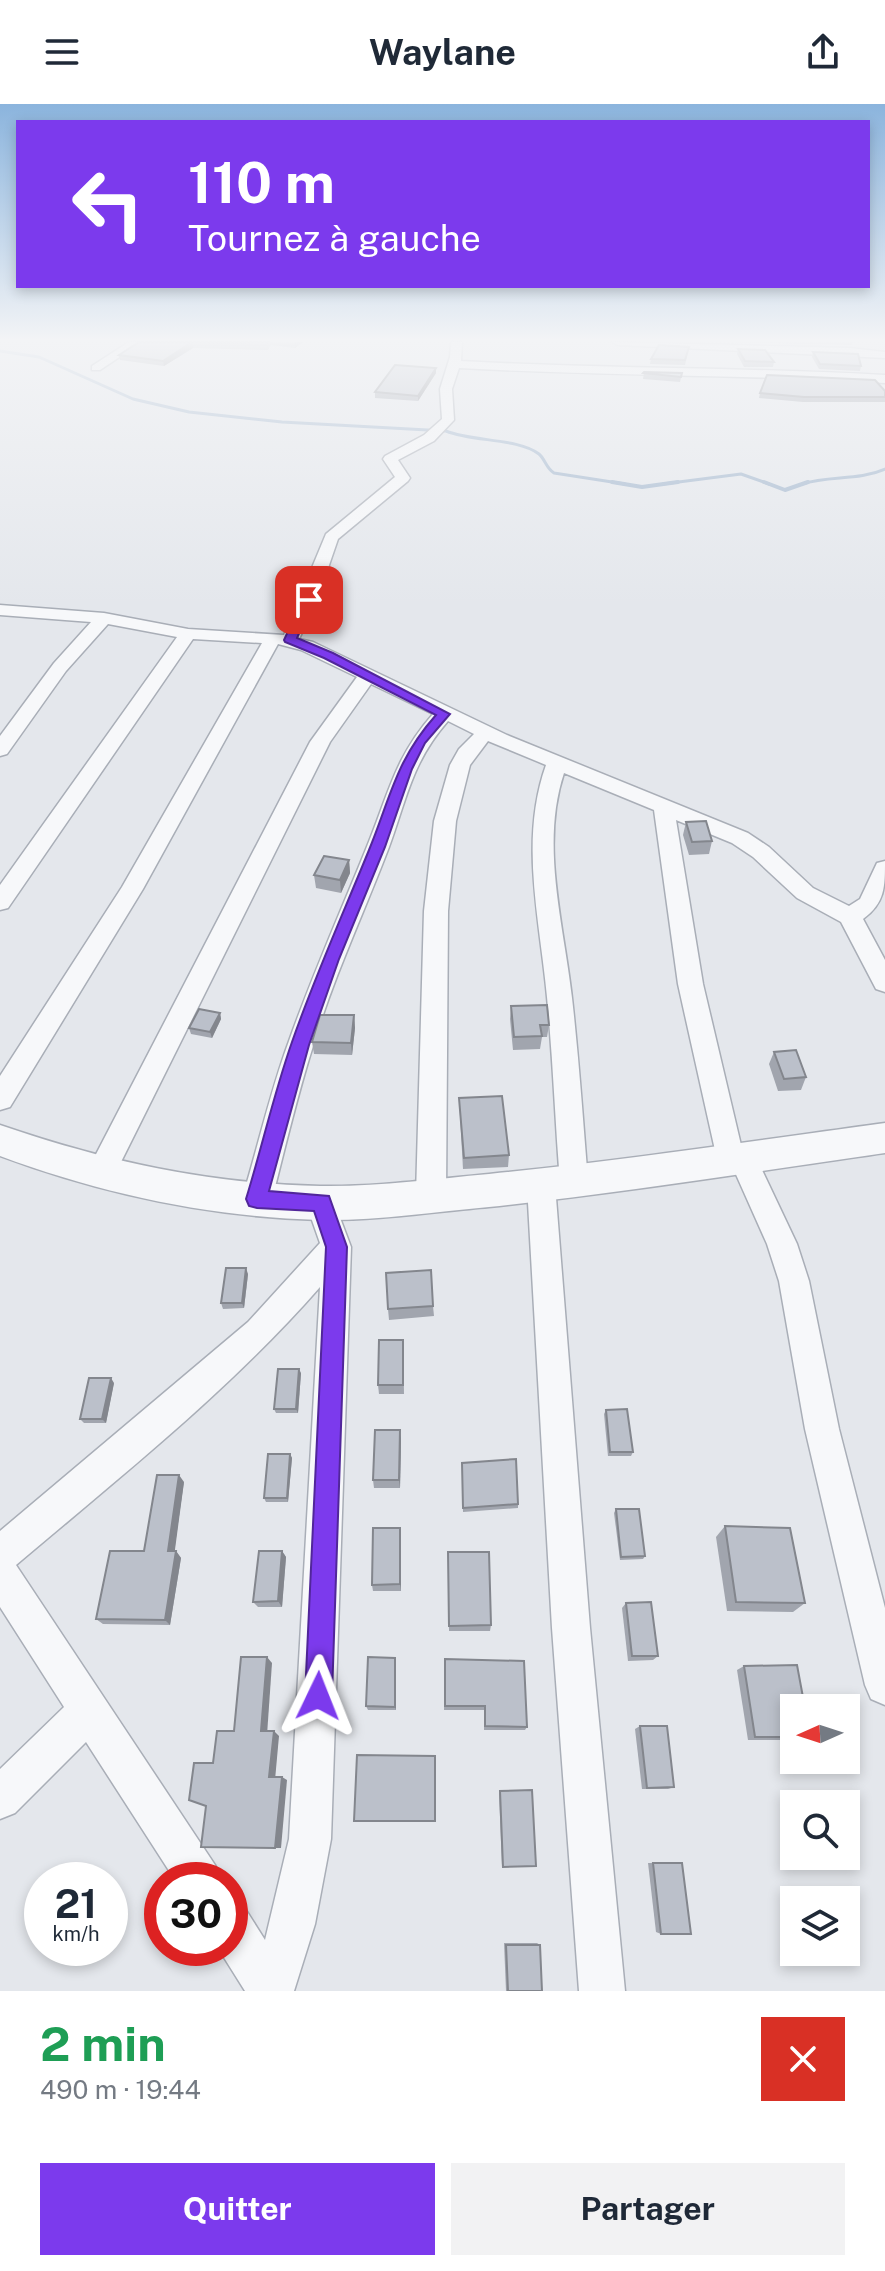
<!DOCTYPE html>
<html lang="fr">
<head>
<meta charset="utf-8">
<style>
	body { margin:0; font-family:"Public Sans",sans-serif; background:#f2f2f3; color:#1f2937; height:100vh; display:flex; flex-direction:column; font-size:30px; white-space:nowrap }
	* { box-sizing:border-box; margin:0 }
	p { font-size:26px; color:#747a83 }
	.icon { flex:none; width:44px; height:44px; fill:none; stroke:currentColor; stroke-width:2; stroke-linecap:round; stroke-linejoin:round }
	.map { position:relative; height:1887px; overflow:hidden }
	.details { display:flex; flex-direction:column; background:#fff; flex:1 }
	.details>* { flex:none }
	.top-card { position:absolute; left:16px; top:16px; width:854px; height:168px; border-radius:0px; box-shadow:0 4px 12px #0003; background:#7c3aed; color:#fff; overflow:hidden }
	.needle { width:52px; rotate:267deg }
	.tools { position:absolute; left:780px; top:1590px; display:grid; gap:16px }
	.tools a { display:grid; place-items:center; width:80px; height:80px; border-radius:0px; background:#fff; box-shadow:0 4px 12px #0003; font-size:40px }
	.speed { position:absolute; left:24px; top:1758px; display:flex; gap:16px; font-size:40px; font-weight:700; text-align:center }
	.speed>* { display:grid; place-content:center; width:104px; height:104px; border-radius:50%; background:#fff; box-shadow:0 4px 12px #0003; line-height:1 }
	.speed small { font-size:20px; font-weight:400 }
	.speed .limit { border:12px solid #d22; background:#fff; color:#111 }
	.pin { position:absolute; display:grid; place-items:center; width:68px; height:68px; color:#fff; margin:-34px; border-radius:16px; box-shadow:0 4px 12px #0006 }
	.me { position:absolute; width:88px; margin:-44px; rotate:2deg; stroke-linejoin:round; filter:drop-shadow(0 0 6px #0008) }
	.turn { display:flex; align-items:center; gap:28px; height:168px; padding:0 40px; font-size:36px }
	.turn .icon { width:104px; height:104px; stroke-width:2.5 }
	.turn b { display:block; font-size:56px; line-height:68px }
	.round { display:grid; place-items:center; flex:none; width:84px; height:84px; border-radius:0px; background:#f2f2f3 }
	.summary { display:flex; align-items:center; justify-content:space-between; height:136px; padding:0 40px }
	h1 { font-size:48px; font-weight:700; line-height:60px; color:#1e9e55 }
	.primary-button { display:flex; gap:16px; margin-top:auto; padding:16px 40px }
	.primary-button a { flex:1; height:92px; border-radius:0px; background:#7c3aed; color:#fff; font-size:32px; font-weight:700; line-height:92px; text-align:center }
	.primary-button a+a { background:#f2f2f3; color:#1f2937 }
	header { display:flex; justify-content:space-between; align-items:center; height:104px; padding:0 40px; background:#fff; font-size:36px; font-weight:700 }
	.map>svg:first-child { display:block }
</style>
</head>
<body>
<header><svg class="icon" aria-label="menu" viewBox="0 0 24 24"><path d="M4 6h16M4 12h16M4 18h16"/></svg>Waylane<svg class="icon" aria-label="share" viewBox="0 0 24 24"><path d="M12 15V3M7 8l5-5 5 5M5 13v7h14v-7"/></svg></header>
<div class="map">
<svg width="885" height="1887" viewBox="0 0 885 1887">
	<rect width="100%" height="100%" fill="#e4e7ec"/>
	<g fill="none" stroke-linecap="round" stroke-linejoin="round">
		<g stroke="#9fb4cc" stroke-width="3">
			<path d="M 0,247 L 39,253 L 133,295 L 189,308 L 282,318 L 446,327 C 473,338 518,334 539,350 C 545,355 546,364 554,369 L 625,380"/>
			<path d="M 663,380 L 741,370 L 769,380"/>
			<path d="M 802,380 C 830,371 858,377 885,365"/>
		</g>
		<g stroke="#9fb4cc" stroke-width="4">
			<path d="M 612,378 L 642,383 L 678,378"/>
			<path d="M 764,378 L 785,386 L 808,378"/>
		</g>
		<g stroke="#a9aeb7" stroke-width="3">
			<g id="minor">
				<path d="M 129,238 L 142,238 L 100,266 L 92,266 L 92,262 Z"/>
				<path d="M 451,238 L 462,238 L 461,257 C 602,265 744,263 885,271 L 885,279 C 743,270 601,272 459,264 L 452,285 L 454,316 L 434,337 L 398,356 L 410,374 L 408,377 L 338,435 L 317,496 L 299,535 L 313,538 L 507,631 L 748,729 L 769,743 L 813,784 L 849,802 L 860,795 L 877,759 L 885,757 C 885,783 885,799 863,815 L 885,856 L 885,888 L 876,885 L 841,818 L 797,794 L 753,753 L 732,739 L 676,716 L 703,880 L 741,1041 L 752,1045 L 797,1140 L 809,1177 L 839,1325 L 885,1504 L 885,1601 L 871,1595 L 865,1581 L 805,1325 L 779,1177 L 767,1140 L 734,1066 L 721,1063 L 717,1055 L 678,880 L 654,706 L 564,669 C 540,741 564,821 572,894 C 579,955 583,1017 588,1078 L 584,1087 L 574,1090 L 564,1087 L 560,1078 C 555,1016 553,955 547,893 C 540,816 519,737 546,661 L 488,637 L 470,661 L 456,717 L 448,807 L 446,1092 L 441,1101 L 431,1105 L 421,1101 L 416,1092 L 424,807 L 434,717 L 450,661 L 459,645 L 474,630 L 448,617 C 412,658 407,694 389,743 C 364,809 333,874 313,942 C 297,992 285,1044 272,1095 L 267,1104 L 257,1108 L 247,1104 L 242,1095 C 258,1043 270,988 289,937 C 312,872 340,809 366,745 C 388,692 394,654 433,610 L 371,580 L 330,638 L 112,1076 L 102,1079 L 92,1076 L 88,1067 L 92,1058 L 310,638 L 357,573 L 301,546 L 278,540 L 143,785 L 10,1003 L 0,1006 L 0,972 L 122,783 L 262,539 L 193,535 L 8,804 L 0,806 L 0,781 L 177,533 L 108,520 L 66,567 L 7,650 L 0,652 L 0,632 L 54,559 L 91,518 L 0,511 L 0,501 L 104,509 L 188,525 L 284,531 L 326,430 L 395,373 L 383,355 L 385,352 L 424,331 L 442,315 L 440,285 L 450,253 Z"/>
				<path d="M 612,238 L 850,244 L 885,248 L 885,254 L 618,241 Z"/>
				<path d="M 541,1069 L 551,1072 L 555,1081 L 590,1524 L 625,1887 L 579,1887 L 552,1524 L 527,1081 L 531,1072 Z"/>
				<path d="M 321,1086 L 331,1090 L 351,1143 L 331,1735 L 315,1820 L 294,1887 L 245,1887 L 218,1844 L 230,1844 L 230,1800 L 246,1806 L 265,1836 L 289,1735 L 320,1183 C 229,1287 121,1372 16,1461 L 215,1761 L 222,1776 L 175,1776 L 86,1638 L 15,1709 L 0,1715 L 0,1665 L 64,1603 L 0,1503 L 0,1427 L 248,1218 L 320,1139 L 306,1099 L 311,1090 Z"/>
			</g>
		</g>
		<g stroke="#a9aeb7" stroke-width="3">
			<path id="tertiary" d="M 885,1019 L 885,1049 C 753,1068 621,1089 489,1103 C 433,1108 376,1117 319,1116 C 210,1113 102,1090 0,1052 L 0,1021 C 105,1057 208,1080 320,1082 C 376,1083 433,1075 489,1070 C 621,1057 753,1037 885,1019 Z"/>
		</g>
		<use href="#minor" fill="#f7f8fa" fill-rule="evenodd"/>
		<use href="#tertiary" fill="#f7f8fa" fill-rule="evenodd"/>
	</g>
	<g fill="#a1a5ae">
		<path d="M 139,238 L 303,238 L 295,244 L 271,241 L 268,246 L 193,244 L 164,262 L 120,256 L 119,251 Z"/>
		<path d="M 730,238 L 853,238 L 852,241 Z"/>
		<path d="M 689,243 L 685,261 L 650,260 L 651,255 Z"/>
		<path d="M 738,245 L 774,258 L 773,263 L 744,263 L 737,250 Z"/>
		<path d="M 813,248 L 861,262 L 860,267 L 819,265 L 812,253 Z"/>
		<path d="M 436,264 L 436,269 L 418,297 L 375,294 L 375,288 Z"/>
		<path d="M 644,268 L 682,269 L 680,278 L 643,275 Z"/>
		<path d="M 885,287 L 885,298 L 803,298 L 759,294 L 760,289 Z"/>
		<path d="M 686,718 L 712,737 L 709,750 L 689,751 L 683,731 Z"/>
		<path d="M 349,756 L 350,769 L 341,789 L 316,784 L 314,771 Z"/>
		<path d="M 511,902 L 549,921 L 547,933 L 542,933 L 540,945 L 513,946 L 510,915 Z"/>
		<path d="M 220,909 L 221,915 L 212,934 L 191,930 L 189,924 Z"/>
		<path d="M 354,911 L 355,924 L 352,951 L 314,950 L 312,938 Z"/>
		<path d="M 774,948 L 806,973 L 801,986 L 778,987 L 769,960 Z"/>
		<path d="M 459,994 L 509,1051 L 508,1063 L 463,1065 Z"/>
		<path d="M 248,1170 L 244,1204 L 223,1205 L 221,1199 Z"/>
		<path d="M 433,1202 L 434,1212 L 389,1216 L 388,1205 Z"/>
		<path d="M 403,1236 L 404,1290 L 379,1290 L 378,1281 Z"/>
		<path d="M 301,1269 L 298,1309 L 276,1309 L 274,1305 Z"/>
		<path d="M 114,1279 L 106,1319 L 84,1319 L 80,1315 Z"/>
		<path d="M 606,1306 L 633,1348 L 631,1352 L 608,1352 L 604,1310 Z"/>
		<path d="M 401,1334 L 400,1384 L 374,1384 L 373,1376 Z"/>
		<path d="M 290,1350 L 292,1354 L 288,1398 L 266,1398 L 264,1394 Z"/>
		<path d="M 462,1359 L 518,1400 L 518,1404 L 463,1408 Z"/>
		<path d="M 184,1378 L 174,1447 L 176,1447 L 181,1454 L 170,1521 L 103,1520 L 96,1515 L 144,1447 Z"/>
		<path d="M 616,1405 L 645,1452 L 643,1455 L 620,1456 L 614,1409 Z"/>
		<path d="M 725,1422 L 805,1499 L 793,1508 L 727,1507 L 716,1433 Z"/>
		<path d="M 400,1424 L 401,1487 L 373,1487 L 372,1481 Z"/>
		<path d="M 282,1447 L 286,1453 L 282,1503 L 258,1503 L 253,1498 Z"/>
		<path d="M 448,1448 L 491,1521 L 490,1527 L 449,1527 Z"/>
		<path d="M 626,1499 L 658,1552 L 653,1556 L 628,1557 L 622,1504 Z"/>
		<path d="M 395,1554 L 396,1558 L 396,1606 L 368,1606 L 366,1602 Z"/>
		<path d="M 445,1555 L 527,1623 L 525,1626 L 484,1626 L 484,1606 L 444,1606 Z"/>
		<path d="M 744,1562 L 794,1604 L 794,1636 L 748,1636 L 737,1566 Z"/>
		<path d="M 640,1622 L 674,1683 L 668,1685 L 642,1685 L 635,1625 Z"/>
		<path d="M 435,1652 L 435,1718 L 354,1717 Z"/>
		<path d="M 500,1687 L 503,1763 L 502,1763 L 499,1689 Z"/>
		<path d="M 648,1759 L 682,1759 L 661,1830 L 656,1828 Z"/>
		<path d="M 504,1839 L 537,1839 L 540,1841 L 542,1887 L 506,1887 Z"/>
	</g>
	<g fill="#83868d">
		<path d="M 192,238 L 193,244 L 164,262 L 163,257 Z"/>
		<path d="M 296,238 L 303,238 L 295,244 L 295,239 Z"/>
		<path d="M 436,264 L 436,269 L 418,297 L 418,292 Z"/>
		<path d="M 349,756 L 350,769 L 341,789 L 340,776 Z"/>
		<path d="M 220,909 L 221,915 L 212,934 L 210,928 Z"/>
		<path d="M 354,911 L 355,924 L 352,951 L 351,939 Z"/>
		<path d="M 246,1164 L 248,1170 L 244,1204 L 242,1199 Z"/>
		<path d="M 299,1265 L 301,1269 L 298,1309 L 296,1305 Z"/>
		<path d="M 111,1274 L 114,1279 L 106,1319 L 102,1315 Z"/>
		<path d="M 400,1326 L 401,1334 L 400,1384 L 399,1376 Z"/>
		<path d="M 290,1350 L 292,1354 L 288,1398 L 287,1394 Z"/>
		<path d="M 179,1371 L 184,1378 L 174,1453 L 168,1447 Z"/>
		<path d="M 400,1424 L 401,1431 L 401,1487 L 400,1480 Z"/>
		<path d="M 176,1447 L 181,1454 L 170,1521 L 165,1516 Z"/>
		<path d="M 282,1447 L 286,1453 L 282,1503 L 278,1497 Z"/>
		<path d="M 267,1553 L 272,1559 L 267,1631 L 261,1627 Z"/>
		<path d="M 395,1554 L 396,1558 L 396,1606 L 395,1603 Z"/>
		<path d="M 274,1627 L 279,1632 L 275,1676 L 269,1673 Z"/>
		<path d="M 282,1673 L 287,1676 L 281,1744 L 275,1744 Z"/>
	</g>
	<g fill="#bbc0ca" stroke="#83868d" stroke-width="2">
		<path d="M 139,238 L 269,238 L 267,241 L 192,238 L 163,257 L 119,251 Z"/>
		<path d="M 659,241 L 689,243 L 685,256 L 651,255 Z"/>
		<path d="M 738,245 L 765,246 L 774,258 L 745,257 Z"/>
		<path d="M 813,248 L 858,250 L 861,262 L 820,260 Z"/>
		<path d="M 395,261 L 436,264 L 418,292 L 375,288 Z"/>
		<path d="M 644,268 L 682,269 L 681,273 L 643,269 Z"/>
		<path d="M 767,271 L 875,276 L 885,287 L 885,293 L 804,293 L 760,289 Z"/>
		<path d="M 706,717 L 712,737 L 692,738 L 686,718 Z"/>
		<path d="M 324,752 L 349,756 L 340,776 L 314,771 Z"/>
		<path d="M 547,901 L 549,921 L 540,921 L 542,932 L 514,933 L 511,902 Z"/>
		<path d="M 199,905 L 220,909 L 210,928 L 189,924 Z"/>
		<path d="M 320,911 L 354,911 L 351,939 L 312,938 Z"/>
		<path d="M 796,946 L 806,973 L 784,975 L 774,948 Z"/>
		<path d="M 502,992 L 509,1051 L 464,1054 L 459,994 Z"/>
		<path d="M 226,1164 L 246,1164 L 242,1199 L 221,1199 Z"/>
		<path d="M 431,1166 L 433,1202 L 388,1205 L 386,1169 Z"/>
		<path d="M 379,1236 L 403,1236 L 403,1281 L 378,1281 Z"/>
		<path d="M 278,1265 L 299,1265 L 296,1305 L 274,1305 Z"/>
		<path d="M 89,1274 L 111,1274 L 102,1315 L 80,1315 Z"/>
		<path d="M 627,1305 L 633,1348 L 610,1348 L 606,1306 Z"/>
		<path d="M 375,1326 L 400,1326 L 399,1376 L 373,1376 Z"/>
		<path d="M 268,1350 L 290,1350 L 287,1394 L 264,1394 Z"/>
		<path d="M 516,1355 L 518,1400 L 463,1404 L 462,1359 Z"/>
		<path d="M 157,1371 L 179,1371 L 168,1447 L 176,1447 L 165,1516 L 96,1515 L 110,1447 L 144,1447 Z"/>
		<path d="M 616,1405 L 639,1405 L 645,1452 L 621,1453 Z"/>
		<path d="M 725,1422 L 790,1424 L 805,1499 L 736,1498 Z"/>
		<path d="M 373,1424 L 400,1424 L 400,1480 L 372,1481 Z"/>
		<path d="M 259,1447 L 282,1447 L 278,1497 L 253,1498 Z"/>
		<path d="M 448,1448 L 489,1448 L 491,1521 L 449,1522 Z"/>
		<path d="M 651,1498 L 658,1552 L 632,1552 L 626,1499 Z"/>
		<path d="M 241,1553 L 267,1553 L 261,1627 L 274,1627 L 269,1673 L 282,1673 L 275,1744 L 201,1743 L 206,1702 L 189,1696 L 194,1659 L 213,1659 L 217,1627 L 234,1627 Z"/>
		<path d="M 368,1553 L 395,1554 L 395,1603 L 366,1602 Z"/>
		<path d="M 445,1555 L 524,1557 L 527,1623 L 485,1622 L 485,1602 L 445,1602 Z"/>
		<path d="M 797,1561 L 805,1604 L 794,1604 L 794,1633 L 755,1633 L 744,1562 Z"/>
		<path d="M 640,1622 L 667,1622 L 674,1683 L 647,1684 Z"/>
		<path d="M 357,1651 L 435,1652 L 435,1717 L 354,1717 Z"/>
		<path d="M 532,1686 L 536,1762 L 503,1763 L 500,1687 Z"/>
		<path d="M 653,1759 L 682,1759 L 691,1830 L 661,1830 Z"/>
		<path d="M 506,1841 L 540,1841 L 542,1887 L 508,1887 Z"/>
	</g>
	<linearGradient id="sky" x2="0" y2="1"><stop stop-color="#8bb4dd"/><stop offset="0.47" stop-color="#f3f4f6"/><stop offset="1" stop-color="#f3f4f6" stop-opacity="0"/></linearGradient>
	<rect width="885" height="502" fill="url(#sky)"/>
	<path fill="#7c3aed" stroke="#51269a" stroke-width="2" d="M 304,493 L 314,496 L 297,534 L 333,549 L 450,610 L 425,639 L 412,665 L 385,743 L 339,855 L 309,941 L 269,1087 L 329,1092 L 347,1143 L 332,1592 L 328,1601 L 318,1605 L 309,1601 L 305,1592 L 326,1143 L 314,1107 L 257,1104 L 249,1102 L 246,1095 C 262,1043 274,989 292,938 C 315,872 343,810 369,746 C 391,692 396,656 436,611 L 324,554 L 285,538 L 284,536 Z"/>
</svg>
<div class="tools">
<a><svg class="needle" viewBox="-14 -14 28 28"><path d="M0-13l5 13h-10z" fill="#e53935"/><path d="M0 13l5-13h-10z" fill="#747a83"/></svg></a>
<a><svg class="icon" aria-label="search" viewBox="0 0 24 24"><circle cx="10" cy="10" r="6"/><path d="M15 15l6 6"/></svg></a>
<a><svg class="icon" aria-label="layers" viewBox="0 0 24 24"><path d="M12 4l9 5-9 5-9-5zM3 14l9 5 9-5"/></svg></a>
</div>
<div class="speed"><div>21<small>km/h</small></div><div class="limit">30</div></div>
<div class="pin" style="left:309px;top:496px;background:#d93025"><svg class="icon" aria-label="arrive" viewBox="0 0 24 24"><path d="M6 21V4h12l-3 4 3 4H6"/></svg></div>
<svg class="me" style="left:318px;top:1592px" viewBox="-20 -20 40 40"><path d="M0-17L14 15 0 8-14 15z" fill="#7c3aed" stroke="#fff" stroke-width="4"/></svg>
<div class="top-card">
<div class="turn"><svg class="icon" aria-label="left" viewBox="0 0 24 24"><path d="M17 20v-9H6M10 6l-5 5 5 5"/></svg><div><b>110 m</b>Tournez à gauche</div></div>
</div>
</div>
<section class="details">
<div class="summary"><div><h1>2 min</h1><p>490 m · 19:44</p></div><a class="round" style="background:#d93025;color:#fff"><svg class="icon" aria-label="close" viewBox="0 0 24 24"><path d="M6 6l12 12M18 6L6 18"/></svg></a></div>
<div class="primary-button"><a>Quitter</a><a>Partager</a></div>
</section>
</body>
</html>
